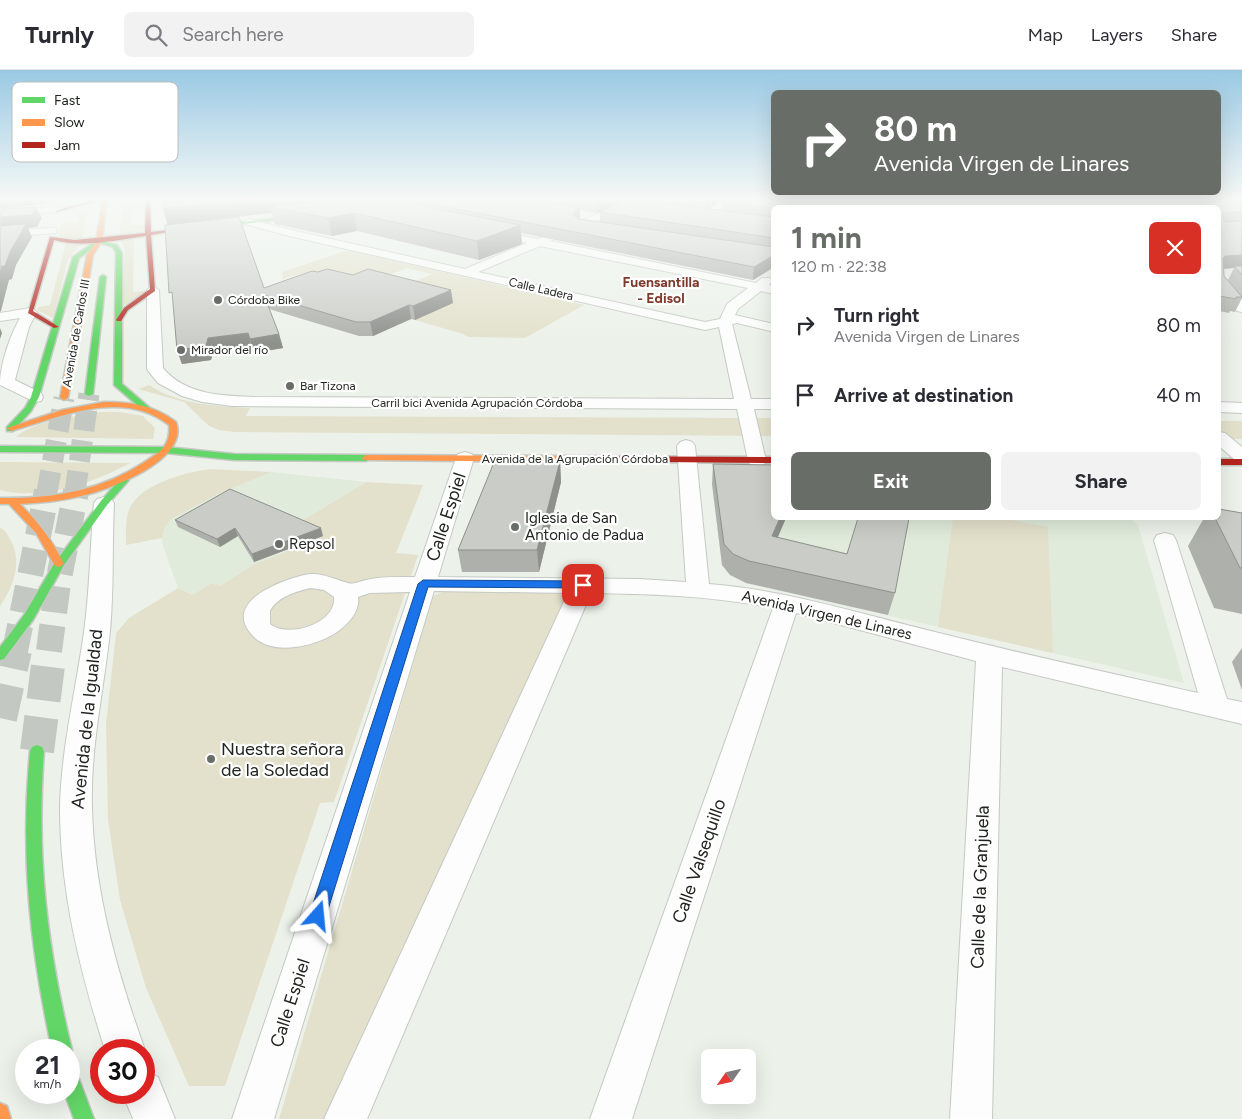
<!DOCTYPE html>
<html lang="en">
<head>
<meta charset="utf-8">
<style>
	body { margin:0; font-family:Figtree,sans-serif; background:#f2f2f3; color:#2b2b33; height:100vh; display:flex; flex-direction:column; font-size:19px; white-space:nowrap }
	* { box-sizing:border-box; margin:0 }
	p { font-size:16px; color:#7c7c81 }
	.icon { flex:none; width:28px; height:28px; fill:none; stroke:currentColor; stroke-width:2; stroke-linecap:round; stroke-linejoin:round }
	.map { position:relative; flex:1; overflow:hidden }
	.drawer { position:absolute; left:771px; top:135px; width:450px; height:315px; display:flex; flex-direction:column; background:#fff; border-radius:8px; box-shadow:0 5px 20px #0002 }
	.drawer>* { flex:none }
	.hud { position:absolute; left:771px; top:20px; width:450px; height:105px; border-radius:8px; box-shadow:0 5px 20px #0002; background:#686d67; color:#fff; overflow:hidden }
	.needle { width:32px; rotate:236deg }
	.controls { position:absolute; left:701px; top:979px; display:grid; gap:10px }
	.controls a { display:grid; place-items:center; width:55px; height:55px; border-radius:8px; background:#fff; box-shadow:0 5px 20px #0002; font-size:25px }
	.speed { position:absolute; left:15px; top:969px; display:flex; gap:10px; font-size:25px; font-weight:700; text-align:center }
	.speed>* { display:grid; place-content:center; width:65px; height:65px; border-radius:50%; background:#fff; box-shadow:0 5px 20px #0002; line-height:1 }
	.speed small { font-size:12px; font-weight:400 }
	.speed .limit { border:8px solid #d22; background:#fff; color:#111 }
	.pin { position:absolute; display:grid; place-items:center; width:42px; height:42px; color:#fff; margin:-21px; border-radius:10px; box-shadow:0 2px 8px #0006 }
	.me { position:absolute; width:55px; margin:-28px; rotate:18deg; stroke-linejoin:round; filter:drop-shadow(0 0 4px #0008) }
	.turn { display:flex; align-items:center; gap:18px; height:105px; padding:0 20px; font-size:22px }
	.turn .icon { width:65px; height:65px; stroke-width:2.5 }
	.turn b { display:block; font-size:35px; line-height:42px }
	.round { display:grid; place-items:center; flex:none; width:52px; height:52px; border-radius:8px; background:#f2f2f3 }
	.head { display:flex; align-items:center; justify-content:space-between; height:85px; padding:0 20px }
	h1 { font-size:30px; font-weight:700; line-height:38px; color:#686d67 }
	.primary-button { display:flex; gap:10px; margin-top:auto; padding:10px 20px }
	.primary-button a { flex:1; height:58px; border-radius:8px; background:#686d67; color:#fff; font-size:20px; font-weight:700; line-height:58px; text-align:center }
	.primary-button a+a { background:#f2f2f3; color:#2b2b33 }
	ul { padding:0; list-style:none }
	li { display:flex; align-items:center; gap:15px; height:70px; padding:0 20px }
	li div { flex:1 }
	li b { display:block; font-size:19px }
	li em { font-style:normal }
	header { display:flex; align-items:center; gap:30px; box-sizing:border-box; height:70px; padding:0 25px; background:#fff; border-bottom:1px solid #e1e1e2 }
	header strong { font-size:24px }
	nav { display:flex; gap:28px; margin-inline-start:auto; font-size:18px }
	.search { width:350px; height:45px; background:#f2f2f3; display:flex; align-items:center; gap:12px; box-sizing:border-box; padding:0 18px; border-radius:8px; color:#7c7c81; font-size:19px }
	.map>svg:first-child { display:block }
</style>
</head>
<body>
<header>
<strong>Turnly</strong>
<div class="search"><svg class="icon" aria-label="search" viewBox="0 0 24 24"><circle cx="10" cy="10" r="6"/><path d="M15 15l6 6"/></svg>Search here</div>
<nav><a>Map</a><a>Layers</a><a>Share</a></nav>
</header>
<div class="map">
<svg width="1242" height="1049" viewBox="0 0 1242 1049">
	<rect width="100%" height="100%" fill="#ecf2ea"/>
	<g fill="#e0ebdb">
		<path d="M 272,402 L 366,412 L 303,450 L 318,470 L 253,495 L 220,516 L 212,513 L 192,525 L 178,518 L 163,476 L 162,468 L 164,459 L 171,449 L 218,424 Z"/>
		<path d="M 712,414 L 774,415 L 774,448 L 1131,448 L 1138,455 L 1184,613 L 746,513 L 730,505 L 722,495 Z"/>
	</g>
	<g fill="#e3e1cb">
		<path d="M 122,132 L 144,133 L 143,138 L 132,139 L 131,155 L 144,155 L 142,161 L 120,165 Z"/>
		<path d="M 89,135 L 82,170 L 58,167 L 62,153 L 78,151 L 79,140 L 68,141 Z"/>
		<path d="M 134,167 L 133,222 L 145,221 L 125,235 L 122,233 L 125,179 L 120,169 Z"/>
		<path d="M 82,173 L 68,190 L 53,248 L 37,240 L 38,237 L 50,235 L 66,174 Z"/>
		<path d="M 348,180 L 584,235 L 525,268 L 468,267 L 463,264 L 415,250 L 452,233 L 397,219 L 432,204 L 407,198 L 355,218 C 320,198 322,197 283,209 L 282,202 Z"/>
		<path d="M 149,315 C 180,335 215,336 250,338 L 246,346 L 774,348 L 774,366 L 235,362 L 219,360 L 209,356 L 184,332 L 138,319 Z"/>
		<path d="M 101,342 L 120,342 L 143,346 L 155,358 L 153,369 L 16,367 C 35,350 77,346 101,342 Z"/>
		<rect x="1219" y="351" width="23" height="18"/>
		<path d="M 0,392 L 130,393 C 93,413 43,431 0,420 Z"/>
		<path d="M 211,399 L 272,402 L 218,424 L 171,449 L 164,459 L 162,468 L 126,475 C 126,464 125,450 129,440 C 139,414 186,402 211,399 Z"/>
		<path d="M 366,412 L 423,415 L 396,483 L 418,485 L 334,732 L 320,733 L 225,1016 L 189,1016 L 146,918 L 120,830 L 108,750 L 106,654 L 116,563 L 129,548 L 178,518 L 192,525 L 212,513 L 220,516 L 253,495 L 317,470 L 303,450 Z"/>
		<path d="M 953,448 L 1001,448 L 1048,457 L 1053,583 L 938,557 Z"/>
		<path d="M 0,458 C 6,460 7,464 10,469 C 23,491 14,516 0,536 Z"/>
		<path d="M 446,521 L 555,523 L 562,525 L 565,530 L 325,1049 L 279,1049 L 432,529 L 435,525 Z"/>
	</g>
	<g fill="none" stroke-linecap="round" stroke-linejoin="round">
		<g stroke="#c3c9c2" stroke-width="21" stroke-dasharray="21 10" stroke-linecap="butt">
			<path d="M 47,422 L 64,328"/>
			<path d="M 75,422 L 89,324"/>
		</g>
		<g stroke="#c3c9c2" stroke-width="26" stroke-dasharray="26 13" stroke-linecap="butt">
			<path d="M 15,581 L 47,421"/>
			<path d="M 49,581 L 58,513 L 76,421"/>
		</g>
		<g stroke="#c3c9c2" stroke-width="34" stroke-dasharray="34 17" stroke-linecap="butt">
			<path d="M 0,648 L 15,580"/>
			<path d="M 37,681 L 50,580"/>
		</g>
		<g stroke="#c4c9c3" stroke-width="2">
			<g id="street">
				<path d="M 636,128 L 649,128 L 550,171 L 756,213 L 762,208 L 770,208 L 772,211 L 769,215 L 774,216 L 774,224 L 761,221 L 738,239 L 735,245 L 774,254 L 774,262 L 737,253 L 732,254 L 751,329 L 774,329 L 774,339 L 754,339 L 766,390 L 764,394 L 757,396 L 750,394 L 748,390 L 737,339 L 232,336 L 202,332 L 182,326 L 158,313 L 149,302 L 147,299 L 147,220 L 153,216 L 159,220 L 163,298 C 186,326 225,326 259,327 L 734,329 L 719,257 L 705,260 L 289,166 L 245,154 L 244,152 L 249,149 L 291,160 L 465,199 L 527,173 L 485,164 L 484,162 L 485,160 L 489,159 L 538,169 ZM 540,176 L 748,218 L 727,234 L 720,249 L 705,252 L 478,202 Z"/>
				<path d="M 728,128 L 740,128 L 710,148 L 702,148 L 702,144 Z"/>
				<path d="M 58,136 L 63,139 L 61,141 L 0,148 L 0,142 Z"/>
				<path d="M 52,158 L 56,159 L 57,161 L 56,163 L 0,167 L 0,161 Z"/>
				<path d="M 1219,206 L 1223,207 L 1242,230 L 1242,242 L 1237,241 L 1219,218 Z"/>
				<path d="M 30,238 L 37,242 L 29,257 L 15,310 L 41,323 L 43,327 L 41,331 L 35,332 L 0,315 C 0,294 10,266 20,248 L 0,251 L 0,243 Z"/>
				<path d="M 1219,332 L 1242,333 L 1242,343 L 1219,342 Z"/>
				<path d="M 1219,362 L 1225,363 L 1242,377 L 1242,392 L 1235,390 L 1219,376 Z"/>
				<path d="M 686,370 L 692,372 L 695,376 L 709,514 C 786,520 861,544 935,562 C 1022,584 1110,603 1198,623 L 1154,470 L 1157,465 L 1165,463 L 1173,465 L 1176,470 L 1227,629 L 1242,632 L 1242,654 L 1002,597 L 992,1049 L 950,1049 L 976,591 L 796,543 L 632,1049 L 590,1049 L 773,538 C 714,526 652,524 591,523 L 367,1049 L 324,1049 L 568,523 L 434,521 L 274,1049 L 232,1049 L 410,522 L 370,523 L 358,527 C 360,539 351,551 341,559 C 322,575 273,588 253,566 C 221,532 280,511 304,505 C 320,501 333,509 348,513 C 353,515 361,511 366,510 C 381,506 400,507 415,507 L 456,388 L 458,384 L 465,382 L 472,384 L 474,388 L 438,507 L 640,509 L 686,512 L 677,376 L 680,372 ZM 311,518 L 324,520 L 334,527 C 337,553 289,569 270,554 L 270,541 C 277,527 297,521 311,518 Z"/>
				<path d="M 104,427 L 111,429 L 114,433 C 112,476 114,519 110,561 C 104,620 90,678 92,738 C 94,821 117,902 145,980 L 144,983 L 144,980 L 105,980 C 80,901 60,822 60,738 C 61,679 76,620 84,562 C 90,519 90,476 94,433 L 97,429 Z"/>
				<path d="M 144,1001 L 158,1007 L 175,1049 L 133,1049 L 122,1022 L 144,1022 Z"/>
			</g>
		</g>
		<g stroke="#c4c9c3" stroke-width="3">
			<g id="fast">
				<path d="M 312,144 L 314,146 L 178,161 L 176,160 Z"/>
				<path d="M 97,170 L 117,175 L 122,183 L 122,314 L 151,339 L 144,341 L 114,315 L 116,183 L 113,177 L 100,173 L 79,188 L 39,327 L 31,341 L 13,361 L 7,361 L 7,357 L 25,338 L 31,327 L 73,187 Z"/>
				<path d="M 103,205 L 106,207 L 93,324 L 89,326 L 85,324 L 100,207 Z"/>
				<path d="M 0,376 L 166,377 L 234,384 L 366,385 L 370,388 L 366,391 L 234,390 L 166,383 L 0,382 Z"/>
				<path d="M 124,407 L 129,410 L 107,435 L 64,495 L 33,550 L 4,589 L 0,590 L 0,577 L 24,545 L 54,494 L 101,431 L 121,408 Z"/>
				<path d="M 37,675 L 42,677 L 44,681 C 36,786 47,878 72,980 L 69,987 L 69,980 L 52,980 C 30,878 20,786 30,681 L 32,677 Z"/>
				<path d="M 69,998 L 76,1001 L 94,1049 L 74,1049 L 64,1022 L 69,1022 Z"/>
			</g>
		</g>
		<g stroke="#c4c9c3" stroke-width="3">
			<g id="slow">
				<path d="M 103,128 L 107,128 L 102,171 L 93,185 L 68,328 L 64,330 L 60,328 L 87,185 L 96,171 Z"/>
				<path d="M 104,332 C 131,332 154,335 176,352 C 190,390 109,420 81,426 C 61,431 40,433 20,434 C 38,452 53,471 64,494 L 59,497 L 55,496 L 36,463 L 9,434 L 0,434 L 0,428 C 51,429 100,421 143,393 C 160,382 171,376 169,355 C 122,318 61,347 11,361 L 7,358 L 62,340 Z"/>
				<path d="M 366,385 L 561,386 L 565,389 L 561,392 L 363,390 L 362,388 Z"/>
				<path d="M 0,1033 L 7,1036 L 11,1049 L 0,1049 Z"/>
			</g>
		</g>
		<g stroke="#c4c9c3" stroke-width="3">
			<g id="jam">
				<path d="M 101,128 L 108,128 L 57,142 L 55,141 Z"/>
				<path d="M 146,128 L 150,128 L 151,162 L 178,159 L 180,160 L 151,165 L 155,221 L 128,240 L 121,251 L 117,251 L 116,250 L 124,238 L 150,219 L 146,166 C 117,170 82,178 54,170 L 33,241 L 59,257 L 54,258 L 28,243 L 50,167 L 75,170 L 145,163 Z"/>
				<path d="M 561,386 L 774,387 L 774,393 L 558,391 L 558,387 Z"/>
				<rect x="1219" y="389" width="23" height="6"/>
			</g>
		</g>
		<use href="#street" fill="#fcfdfc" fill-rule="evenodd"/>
		<use href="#fast" fill="#63d668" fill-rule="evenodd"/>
		<use href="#slow" fill="#ff974d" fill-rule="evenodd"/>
		<use href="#jam" fill="#b3261e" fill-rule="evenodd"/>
	</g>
	<g fill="#aeb0ab" fill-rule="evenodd">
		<path d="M 417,128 L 632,128 L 630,129 L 645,131 L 645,128 L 725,128 L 708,139 L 721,141 L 722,132 L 728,128 L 795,128 L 794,129 L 798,129 L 799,128 L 1242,128 L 1242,227 L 1228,210 L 1234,198 L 1224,199 L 1224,206 L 1242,227 L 1242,228 L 1235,242 L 1230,241 L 1229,243 L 1219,241 L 1219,138 L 774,138 L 774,197 L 753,210 L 521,163 L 522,174 L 479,190 L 357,161 L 332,166 L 275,154 L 272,143 L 212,150 L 264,218 L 453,233 L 415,250 L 411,249 L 373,266 L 359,266 L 269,239 L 279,264 L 283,278 L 254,283 L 252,277 L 213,283 L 211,290 L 182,294 L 177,280 L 168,155 L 163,139 L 412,134 L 411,130 ZM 580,140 L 597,143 L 600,142 L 600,152 L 580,149 Z"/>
		<path d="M 560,391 L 561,412 L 539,502 L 462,502 L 458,480 Z"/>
		<path d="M 713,394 L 774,448 L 786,448 L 777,468 L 895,523 L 888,545 L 746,513 L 730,505 L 722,495 L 712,414 Z"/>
		<path d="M 1242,443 L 1242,544 L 1214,538 L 1188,476 L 1204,448 L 1219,448 Z"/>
		<path d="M 175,450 L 323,466 L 254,492 L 238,466 L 220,477 L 178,457 Z"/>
		<path d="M 1242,578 L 1242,620 L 1232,592 Z"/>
	</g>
	<g fill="#8d908b">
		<path d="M 0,128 L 47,128 L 45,134 L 0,139 Z"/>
		<path d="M 253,128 L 367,128 L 270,137 L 272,143 L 238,146 L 168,155 L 163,139 Z"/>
		<path d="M 606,128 L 632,128 L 597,143 L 597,132 Z"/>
		<path d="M 708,128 L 725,128 L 705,141 L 705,130 Z"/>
		<path d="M 36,137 L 42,148 L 37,157 L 28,158 L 32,167 L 16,195 L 12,209 L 9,210 L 1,241 L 0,242 L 0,203 L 2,196 L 0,147 Z"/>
		<path d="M 580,138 L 580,150 L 573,145 L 575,140 Z"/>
		<path d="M 354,143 L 357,161 L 332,166 L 328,148 Z"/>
		<path d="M 520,155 L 522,174 L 479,190 L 477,171 Z"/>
		<path d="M 774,185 L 774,197 L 753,210 L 754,197 Z"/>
		<path d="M 1242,185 L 1242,197 L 1234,196 L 1234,198 L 1219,199 L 1223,188 L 1225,186 Z"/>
		<path d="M 451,220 L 453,233 L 415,250 L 413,236 Z"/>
		<path d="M 409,235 L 411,249 L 373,266 L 370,252 Z"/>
		<path d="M 0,258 L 2,263 L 0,269 Z"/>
		<path d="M 248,263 L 252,277 L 213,283 L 211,290 L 182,294 L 177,280 L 208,268 Z"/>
		<path d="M 279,264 L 283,278 L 254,283 L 250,269 Z"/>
		<path d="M 560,391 L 561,412 L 539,502 L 537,480 Z"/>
		<path d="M 780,448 L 786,448 L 769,488 L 772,466 Z"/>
		<path d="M 235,458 L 238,466 L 220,477 L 217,469 Z"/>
		<path d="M 321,458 L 323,466 L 254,492 L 252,484 Z"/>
	</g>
	<g fill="#cacdc7" stroke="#8d908b">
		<path d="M 163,128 L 253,128 L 163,139 Z"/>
		<path d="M 350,128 L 381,128 L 520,155 L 477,171 L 354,143 L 328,148 L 270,137 Z"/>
		<path d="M 417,128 L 521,128 L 580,138 L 575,140 L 573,145 L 579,149 L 774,177 L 774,185 L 754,197 L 411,130 Z"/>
		<path d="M 575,128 L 606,128 L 597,132 Z"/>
		<path d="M 691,128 L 708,128 L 705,130 Z"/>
		<path d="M 728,128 L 798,129 L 799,128 L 858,128 L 863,129 L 894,129 L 895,128 L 1242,128 L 1242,142 L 1224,143 L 1222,144 L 1225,152 L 1242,151 L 1242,185 L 1225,186 L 1223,188 L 1224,206 L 1242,227 L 1236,227 L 1236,229 L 1219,226 L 1219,138 L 774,138 L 722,132 Z"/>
		<path d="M 629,129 L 774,147 L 774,168 L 600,142 Z"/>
		<path d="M 36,137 L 32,145 L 0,147 L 0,142 L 5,139 Z"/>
		<path d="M 239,147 L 264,218 L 312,201 L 318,202 L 327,199 L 353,205 L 368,199 L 451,220 L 413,236 L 409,235 L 370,252 L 356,252 L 264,225 L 279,264 L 250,269 L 248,263 L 208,268 L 206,276 L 177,280 L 172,222 L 169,223 L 165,155 Z"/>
		<path d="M 26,154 L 10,182 L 5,196 L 2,196 L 0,203 L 0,156 Z"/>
		<path d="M 1234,196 L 1242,196 L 1242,205 Z"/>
		<path d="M 495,390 L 560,391 L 537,480 L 458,480 Z"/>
		<path d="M 713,394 L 774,395 L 774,448 L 780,448 L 772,466 L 847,484 L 858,448 L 909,448 L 895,523 L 749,491 L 733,484 L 724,474 Z"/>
		<path d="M 230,419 L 321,458 L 252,484 L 235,458 L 217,469 L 175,450 Z"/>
		<path d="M 1219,439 L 1242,443 L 1242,498 L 1240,498 L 1215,448 L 1219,448 Z"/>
	</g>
	<linearGradient id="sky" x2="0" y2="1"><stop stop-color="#9ac9e4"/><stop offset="0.47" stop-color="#f6f9f6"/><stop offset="1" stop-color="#f6f9f6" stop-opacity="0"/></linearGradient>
	<rect width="1242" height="275" fill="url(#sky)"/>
	<path fill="#1a73e8" stroke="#114b97" d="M 423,510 L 583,511 L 589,515 L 583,518 L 428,517 L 326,846 L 324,852 L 318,854 L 312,852 L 309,846 L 418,514 Z"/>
	<g fill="#686d67" stroke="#fff" stroke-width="2">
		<circle cx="218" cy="230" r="5"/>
		<circle cx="181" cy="280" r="5"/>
		<circle cx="290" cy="316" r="5"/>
		<circle cx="515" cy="457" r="5"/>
		<circle cx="279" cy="474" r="5"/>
		<circle cx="211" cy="689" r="5"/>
	</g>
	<g text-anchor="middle" stroke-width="4.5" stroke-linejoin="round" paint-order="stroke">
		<g font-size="12" fill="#212520" stroke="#fff">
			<text transform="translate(541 219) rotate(13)" y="4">Calle Ladera</text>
			<text transform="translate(76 263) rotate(-80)" y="4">Avenida de Carlos III</text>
			<text x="477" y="337">Carril bici Avenida Agrupación Córdoba</text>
			<text x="575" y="393">Avenida de la Agrupación Córdoba</text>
		</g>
		<g font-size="12" fill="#212520" stroke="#fff" text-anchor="start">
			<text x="228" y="234">Córdoba Bike</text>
			<text x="191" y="284">Mirador del río</text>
			<text x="300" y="320">Bar Tizona</text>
		</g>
		<g font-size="14" font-weight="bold" fill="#7f3a2b" stroke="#fff">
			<text x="661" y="217">Fuensantilla<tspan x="661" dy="16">- Edisol</tspan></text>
		</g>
		<g font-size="15" fill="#212520" stroke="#fff" text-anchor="start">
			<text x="525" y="453">Iglesia de San<tspan x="525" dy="17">Antonio de Padua</tspan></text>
			<text x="289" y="479">Repsol</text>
		</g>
		<g font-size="15" fill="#212520" stroke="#fff">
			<text transform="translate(827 545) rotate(13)" y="5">Avenida Virgen de Linares</text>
		</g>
		<g font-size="18" fill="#212520" stroke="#fff">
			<text transform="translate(446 447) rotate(-72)" y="6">Calle Espiel</text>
			<text transform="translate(87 649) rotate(-84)" y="6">Avenida de la Igualdad</text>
			<text transform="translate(699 791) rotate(-71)" y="6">Calle Valsequillo</text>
			<text transform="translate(980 817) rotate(-88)" y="6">Calle de la Granjuela</text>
			<text transform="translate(290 933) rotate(-72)" y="6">Calle Espiel</text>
		</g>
		<g font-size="18" fill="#212520" stroke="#fff" text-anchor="start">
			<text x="221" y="685">Nuestra señora<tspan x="221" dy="21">de la Soledad</tspan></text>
		</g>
	</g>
	<rect x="12" y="12" width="166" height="80" rx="8" fill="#fff" stroke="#bcbebc" stroke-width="1"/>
	<rect x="22" y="27" width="23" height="6" fill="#63d668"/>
	<rect x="22" y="49" width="23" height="7" fill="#ff974d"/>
	<rect x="22" y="72" width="23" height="6" fill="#b3261e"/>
	<g font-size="14" fill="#212520">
		<text x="54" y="35">Fast</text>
		<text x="54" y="57">Slow</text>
		<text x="54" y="80">Jam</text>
	</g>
</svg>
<div class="controls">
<a><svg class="needle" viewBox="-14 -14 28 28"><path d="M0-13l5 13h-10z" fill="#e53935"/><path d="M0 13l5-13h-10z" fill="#7c7c81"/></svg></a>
</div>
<div class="speed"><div>21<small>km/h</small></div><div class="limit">30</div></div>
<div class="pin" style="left:583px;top:515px;background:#d93025"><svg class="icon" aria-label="arrive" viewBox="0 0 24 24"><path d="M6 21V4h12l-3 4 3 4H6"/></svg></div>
<svg class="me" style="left:318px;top:846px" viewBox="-20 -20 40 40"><path d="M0-17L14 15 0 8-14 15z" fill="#1a73e8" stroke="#fff" stroke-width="4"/></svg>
<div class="hud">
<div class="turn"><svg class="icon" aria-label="right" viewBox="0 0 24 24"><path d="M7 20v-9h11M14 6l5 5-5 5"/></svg><div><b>80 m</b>Avenida Virgen de Linares</div></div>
</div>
<section class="drawer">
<div class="head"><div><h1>1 min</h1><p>120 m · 22:38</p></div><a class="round" style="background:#d93025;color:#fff"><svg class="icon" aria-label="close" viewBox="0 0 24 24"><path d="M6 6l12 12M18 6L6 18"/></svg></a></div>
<ul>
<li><svg class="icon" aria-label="right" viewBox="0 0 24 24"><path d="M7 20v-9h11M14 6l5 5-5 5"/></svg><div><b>Turn right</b><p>Avenida Virgen de Linares</p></div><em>80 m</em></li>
<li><svg class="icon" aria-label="arrive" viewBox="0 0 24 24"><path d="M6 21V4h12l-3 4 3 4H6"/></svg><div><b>Arrive at destination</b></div><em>40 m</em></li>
</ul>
<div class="primary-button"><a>Exit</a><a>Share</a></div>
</section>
</div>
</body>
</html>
